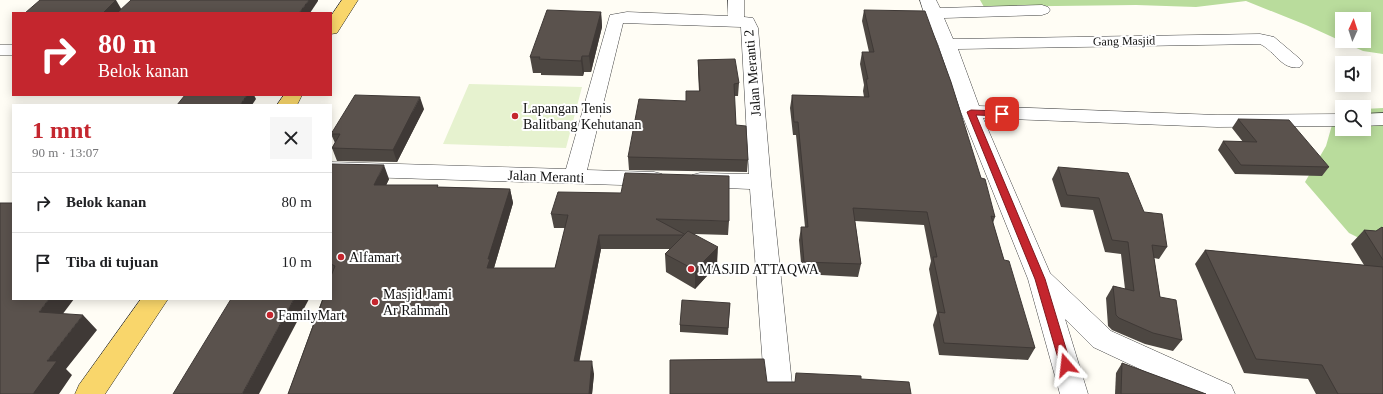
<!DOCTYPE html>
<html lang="id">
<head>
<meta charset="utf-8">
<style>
	body { margin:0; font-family:"Times New Roman",serif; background:#f6f6f6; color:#202124; height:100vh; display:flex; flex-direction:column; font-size:15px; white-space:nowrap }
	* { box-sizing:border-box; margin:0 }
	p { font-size:13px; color:#757577 }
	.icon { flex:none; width:22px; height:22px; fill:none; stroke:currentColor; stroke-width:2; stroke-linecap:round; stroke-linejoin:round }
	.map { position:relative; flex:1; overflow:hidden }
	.sheet { position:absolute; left:12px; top:104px; width:320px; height:196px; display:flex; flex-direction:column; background:#fff; border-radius:0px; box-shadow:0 2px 10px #0003 }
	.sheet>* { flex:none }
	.top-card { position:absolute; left:12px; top:12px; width:320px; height:84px; border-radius:0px; box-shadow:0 2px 10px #0003; background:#c4262e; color:#fff; overflow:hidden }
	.needle { width:26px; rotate:3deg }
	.controls { position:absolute; left:1335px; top:12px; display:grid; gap:8px }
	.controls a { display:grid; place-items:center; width:36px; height:36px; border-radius:0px; background:#fff; box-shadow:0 2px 10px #0003; font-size:20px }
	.pin { position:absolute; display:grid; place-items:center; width:34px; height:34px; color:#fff; margin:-17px; border-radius:8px; box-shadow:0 2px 6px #0006 }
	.me { position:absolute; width:44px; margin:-22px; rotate:343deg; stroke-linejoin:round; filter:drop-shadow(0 0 3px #0008) }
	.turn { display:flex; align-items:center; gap:14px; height:84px; padding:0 20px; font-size:18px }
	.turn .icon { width:52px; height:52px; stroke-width:2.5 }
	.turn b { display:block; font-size:28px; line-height:34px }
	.round { display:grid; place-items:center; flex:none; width:42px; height:42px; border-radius:0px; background:#f6f6f6 }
	.summary { display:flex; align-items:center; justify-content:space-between; height:68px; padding:0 20px }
	h1 { font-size:24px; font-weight:600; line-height:30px; color:#c4262e }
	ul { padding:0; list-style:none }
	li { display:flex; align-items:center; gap:12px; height:60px; padding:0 20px; border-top:1px solid #e0e0e0 }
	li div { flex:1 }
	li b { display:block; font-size:15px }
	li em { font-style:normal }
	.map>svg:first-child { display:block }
</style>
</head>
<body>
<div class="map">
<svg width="1383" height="394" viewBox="0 0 1383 394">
	<rect width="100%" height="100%" fill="#fffdf5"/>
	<g fill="#b9dc9c" fill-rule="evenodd">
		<path d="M 980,0 L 1383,0 L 1383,54 L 1363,51 L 1306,25 L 1246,1 L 1196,7 L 1136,5 L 984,7 ZM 1342,19 L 1364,19 L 1364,41 L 1342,41 Z"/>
		<path d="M 1383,108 L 1383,250 L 1349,233 L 1305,182 L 1326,146 L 1336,111 L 1342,110 L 1342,129 L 1364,129 L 1364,109 Z"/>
	</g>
	<path fill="#e6f2cf" d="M 469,84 L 582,87 L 566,148 L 443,144 Z"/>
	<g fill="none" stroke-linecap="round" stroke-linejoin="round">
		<g stroke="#444" stroke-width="1">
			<g id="minor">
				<path d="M 728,0 L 744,0 L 744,17 L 753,18 L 758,28 L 771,182 L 793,394 L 765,394 L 750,189 L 700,187 L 692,185 L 689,180 L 692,175 L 700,173 L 749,174 L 741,27 L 623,23 L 587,170 L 654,172 L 662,174 L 665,179 L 662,184 L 654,186 L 331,176 L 331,162 L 566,169 L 610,15 L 627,12 L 728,16 Z"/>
				<path d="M 920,0 L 936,0 L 940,8 L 1042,5 L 1048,7 L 1050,10 L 1048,13 L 1042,15 L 944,18 L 953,39 L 1260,34 L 1274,37 L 1300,59 L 1303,63 L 1300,67 C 1282,71 1275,51 1260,44 L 958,49 L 979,106 L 1217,115 L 1342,114 L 1342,126 L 1217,127 L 983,118 L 1050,273 L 1111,331 L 1231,385 L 1235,394 L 1193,394 L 1093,347 L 1065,319 L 1088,394 L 1060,394 L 1028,279 L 961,112 L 938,44 L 924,13 Z"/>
				<rect x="0" y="45" width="13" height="10"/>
				<path d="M 1383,113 L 1383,125 L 1364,126 L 1364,114 Z"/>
			</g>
		</g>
		<g stroke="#222" stroke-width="1">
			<g id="primary">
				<path d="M 342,0 L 358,0 L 337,33 L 331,34 L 331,16 Z"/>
				<path d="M 284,95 L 302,95 L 297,105 L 277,105 Z"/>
				<path d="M 141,299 L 168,299 L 105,394 L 75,394 L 79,385 Z"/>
			</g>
		</g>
		<use href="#minor" fill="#fff" fill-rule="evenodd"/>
		<use href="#primary" fill="#f9d66b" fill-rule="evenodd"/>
	</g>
	<g fill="#4d4742">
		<path d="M 864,10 L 981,178 L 995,217 L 993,223 L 1004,260 L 1035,348 L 1028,360 L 939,355 L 933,325 L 937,313 L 929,269 L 931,261 L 924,225 L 855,221 L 861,264 L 858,277 L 802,274 L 799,240 L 801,227 L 805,227 L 796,135 L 793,135 L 790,108 L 792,95 L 864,97 L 863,91 L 864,85 L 860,64 L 862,52 L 869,52 L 862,21 Z"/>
		<path d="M 601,12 L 602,27 L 591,72 L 584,72 L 583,76 L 541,75 L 541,73 L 533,73 L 530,57 Z"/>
		<path d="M 698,60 L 739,83 L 738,96 L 734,96 L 736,125 L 748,160 L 747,172 L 629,170 L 628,157 L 699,91 L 698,72 Z"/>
		<path d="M 424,109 L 397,162 L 337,161 L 332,148 L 335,143 L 331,134 Z"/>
		<path d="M 1238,119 L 1329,167 L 1322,176 L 1235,174 L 1218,150 L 1223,141 L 1243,142 L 1232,128 Z"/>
		<path d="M 331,164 L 389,179 L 386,185 L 438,185 L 438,187 L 510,189 L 513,203 L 494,268 L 555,268 L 565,228 L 554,228 L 551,214 L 729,221 L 728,235 L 694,234 L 717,265 L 695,289 L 666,272 L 665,254 L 670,249 L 601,249 L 579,361 L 594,374 L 592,394 L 288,394 L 331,275 Z"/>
		<path d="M 1058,167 L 1144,212 L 1167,247 L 1159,259 L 1154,258 L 1160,297 L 1182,340 L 1173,351 L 1145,344 L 1112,330 L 1108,326 L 1106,298 L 1113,286 L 1125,289 L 1121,254 L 1105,252 L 1093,210 L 1061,207 L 1052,179 Z"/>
		<path d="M 1383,228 L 1383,394 L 1316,394 L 1308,379 L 1244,373 L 1195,264 L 1205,250 L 1364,265 L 1351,244 L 1364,230 L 1376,231 Z"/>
		<path d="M 730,303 L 728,335 L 680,332 L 680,325 Z"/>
		<path d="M 1122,363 L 1206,394 L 1115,394 L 1116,373 Z"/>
	</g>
	<g fill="#3f3936">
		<path d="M 116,0 L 123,12 L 122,13 L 103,13 Z"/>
		<path d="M 309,0 L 318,0 L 318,1 L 310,13 L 299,13 Z"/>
		<path d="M 601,12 L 602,27 L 591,72 L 589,56 Z"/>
		<path d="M 582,56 L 584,72 L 583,76 L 581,61 Z"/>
		<path d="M 247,95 L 254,95 L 256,99 L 252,105 L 240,105 Z"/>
		<path d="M 420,97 L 424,109 L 397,162 L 393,150 Z"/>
		<path d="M 384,165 L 389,179 L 380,199 L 374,185 Z"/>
		<path d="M 510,189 L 513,203 L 493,271 L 487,268 L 488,259 Z"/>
		<path d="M 599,235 L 601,249 L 577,374 L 574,361 Z"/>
		<path d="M 718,247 L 717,265 L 695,289 L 695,270 Z"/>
		<path d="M 49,299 L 74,299 L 53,327 L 39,312 Z"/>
		<path d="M 294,299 L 309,299 L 259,394 L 242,394 Z"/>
		<path d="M 83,315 L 97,330 L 66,369 L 72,375 L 59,394 L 33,394 L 47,361 Z"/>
		<path d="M 592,361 L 594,374 L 592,394 L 589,394 Z"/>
	</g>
	<g fill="#5a524d" stroke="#3f3936">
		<path d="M 40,0 L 116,0 L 103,13 L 25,13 Z"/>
		<path d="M 131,0 L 309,0 L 299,13 L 117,13 Z"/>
		<path d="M 547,10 L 601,12 L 589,56 L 582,56 L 581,61 L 539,59 L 540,57 L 530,57 Z"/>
		<path d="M 864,10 L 925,11 L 951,82 L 981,178 L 985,179 L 995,217 L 991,216 L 1004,260 L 1009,261 L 1035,348 L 944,343 L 938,312 L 945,313 L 933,257 L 937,257 L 927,212 L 853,208 L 861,264 L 804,262 L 801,227 L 808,227 L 798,122 L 794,122 L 792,95 L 869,97 L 866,79 L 868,79 L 862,52 L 874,52 Z"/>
		<path d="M 735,59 L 739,83 L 734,84 L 736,125 L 746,126 L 748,160 L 628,157 L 639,99 L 686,101 L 686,91 L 700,91 L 698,60 Z"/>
		<path d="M 185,95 L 247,95 L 240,105 L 177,105 Z"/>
		<path d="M 355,95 L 420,97 L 393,150 L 332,148 L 340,134 L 331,134 Z"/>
		<path d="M 1238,119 L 1289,120 L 1329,167 L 1241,165 L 1223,141 L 1257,142 Z"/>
		<path d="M 331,164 L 384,165 L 374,185 L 438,185 L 437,187 L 510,189 L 488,259 L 490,259 L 487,268 L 555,268 L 568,215 L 551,214 L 558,192 L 621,193 L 625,173 L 729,176 L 729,221 L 656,219 L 686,235 L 599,235 L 574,361 L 592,361 L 589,394 L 288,394 L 323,299 L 331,299 L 331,276 L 335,266 L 331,264 Z"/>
		<path d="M 1058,167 L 1128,173 L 1144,212 L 1162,214 L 1167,247 L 1152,245 L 1160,297 L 1176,300 L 1182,340 L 1153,333 L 1119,318 L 1116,315 L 1113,286 L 1134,291 L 1128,242 L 1112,240 L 1099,198 L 1067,195 Z"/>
		<path d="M 0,203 L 13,203 L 13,299 L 49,299 L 39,312 L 83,315 L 47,361 L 57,361 L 33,394 L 0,394 Z"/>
		<path d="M 1382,227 L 1383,228 L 1383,260 L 1364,230 L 1376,231 Z"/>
		<path d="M 688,231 L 718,247 L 695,270 L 665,254 Z"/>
		<path d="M 1205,250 L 1383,267 L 1383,394 L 1338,394 L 1322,365 L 1256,359 Z"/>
		<path d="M 231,299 L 294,299 L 242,394 L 173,394 Z"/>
		<path d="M 682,300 L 730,303 L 728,328 L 680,325 Z"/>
		<path d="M 764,359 L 767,382 L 795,382 L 796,373 L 861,376 L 861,379 L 909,382 L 911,394 L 670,394 L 670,360 Z"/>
		<path d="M 1122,363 L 1206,394 L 1121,394 Z"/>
	</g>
	<path fill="#c4262e" stroke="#7f191e" d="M 971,110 L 1002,111 L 1006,114 L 1002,116 L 976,115 L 1045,279 L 1071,365 L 1070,369 L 1066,370 L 1062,369 L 1060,365 L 1035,279 L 967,112 Z"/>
	<g fill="#c4262e" stroke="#fff" stroke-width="1.5">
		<circle cx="515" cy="116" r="4"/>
		<circle cx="341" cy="257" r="4"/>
		<circle cx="691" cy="269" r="4"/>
		<circle cx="375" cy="302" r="4"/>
		<circle cx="270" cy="315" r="4"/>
	</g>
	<g text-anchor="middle" stroke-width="4" stroke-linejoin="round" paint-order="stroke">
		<g font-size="12" fill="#111" stroke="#fff">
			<text transform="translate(1124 41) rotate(-1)" y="4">Gang Masjid</text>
		</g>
		<g font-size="14" fill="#111" stroke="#fff">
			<text transform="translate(752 73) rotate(-95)" y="5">Jalan Meranti 2</text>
			<text transform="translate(546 176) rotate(2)" y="5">Jalan Meranti</text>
		</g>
		<g font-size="14" fill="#111" stroke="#fff" text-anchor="start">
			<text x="523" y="113">Lapangan Tenis<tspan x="523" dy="16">Balitbang Kehutanan</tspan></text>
			<text x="349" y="262">Alfamart</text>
			<text x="699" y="274">MASJID ATTAQWA</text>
			<text x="383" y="299">Masjid Jami<tspan x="383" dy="16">Ar Rahmah</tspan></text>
			<text x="278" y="320">FamilyMart</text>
		</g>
	</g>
</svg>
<div class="controls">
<a><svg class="needle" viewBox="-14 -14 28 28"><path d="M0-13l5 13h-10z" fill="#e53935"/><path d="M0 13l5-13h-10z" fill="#757577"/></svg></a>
<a><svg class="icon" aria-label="sound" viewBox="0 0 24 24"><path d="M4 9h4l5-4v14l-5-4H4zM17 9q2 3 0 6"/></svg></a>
<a><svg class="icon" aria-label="search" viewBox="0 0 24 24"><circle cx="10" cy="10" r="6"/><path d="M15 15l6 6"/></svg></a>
</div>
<div class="pin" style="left:1002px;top:114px;background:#d93025"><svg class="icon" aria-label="arrive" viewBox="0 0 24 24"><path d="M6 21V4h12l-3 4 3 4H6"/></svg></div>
<svg class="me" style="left:1066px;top:365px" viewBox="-20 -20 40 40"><path d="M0-17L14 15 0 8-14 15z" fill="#c4262e" stroke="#fff" stroke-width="4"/></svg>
<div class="top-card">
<div class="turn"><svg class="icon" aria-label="right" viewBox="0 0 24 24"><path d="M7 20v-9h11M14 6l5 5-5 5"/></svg><div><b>80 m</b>Belok kanan</div></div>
</div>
<section class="sheet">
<div class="summary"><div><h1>1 mnt</h1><p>90 m · 13:07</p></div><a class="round"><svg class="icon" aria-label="close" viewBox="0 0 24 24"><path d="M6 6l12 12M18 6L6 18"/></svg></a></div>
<ul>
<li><svg class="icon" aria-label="right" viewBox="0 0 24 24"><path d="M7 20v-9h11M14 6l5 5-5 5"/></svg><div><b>Belok kanan</b></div><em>80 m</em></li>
<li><svg class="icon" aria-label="arrive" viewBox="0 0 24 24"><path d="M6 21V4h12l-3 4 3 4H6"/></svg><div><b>Tiba di tujuan</b></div><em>10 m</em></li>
</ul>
</section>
</div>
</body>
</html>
